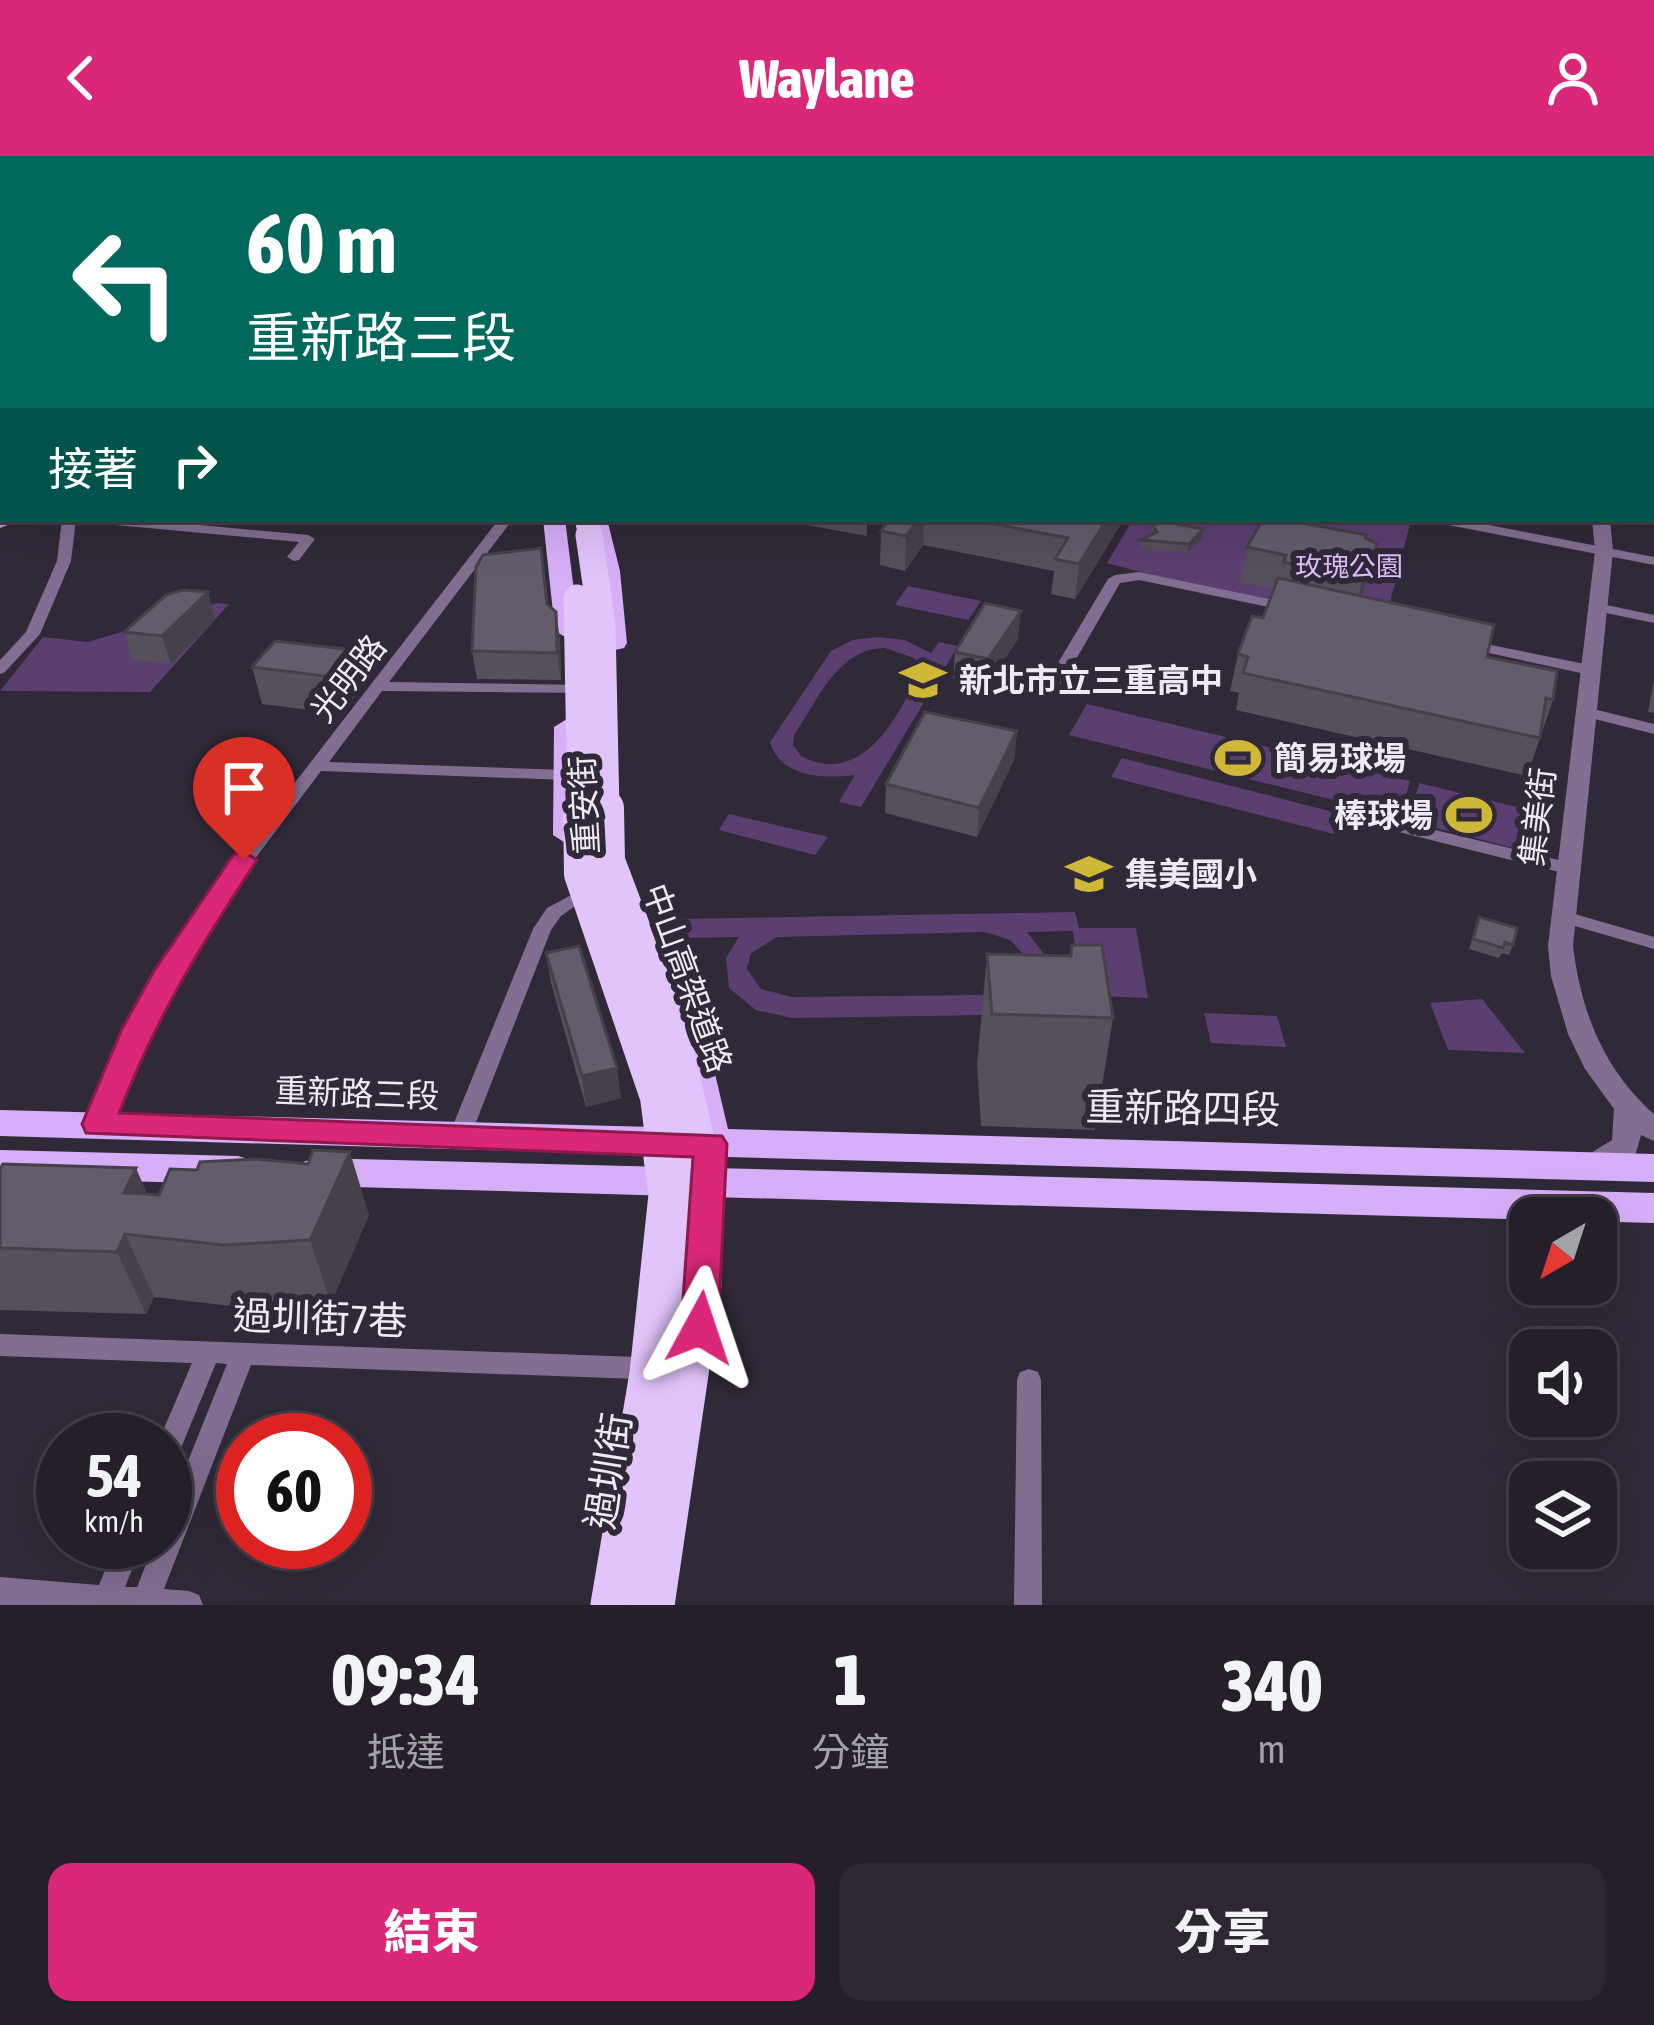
<!DOCTYPE html>
<html lang="zh-TW">
<head>
<meta charset="utf-8">
<style>
	body { margin:0; font-family:"Asap Condensed","Noto Sans TC",sans-serif; background:#2c2731; color:#f1f3f6; height:100vh; display:flex; flex-direction:column; font-size:45px; white-space:nowrap }
	* { box-sizing:border-box; margin:0 }
	p { font-size:39px; color:#a3a2a8 }
	.icon { flex:none; width:66px; height:66px; fill:none; stroke:currentColor; stroke-width:2; stroke-linecap:round; stroke-linejoin:round }
	.map { position:relative; height:1449px; overflow:hidden }
	.panel { display:flex; flex-direction:column; background:#241f29; flex:1 }
	.panel>* { flex:none }
	.top-card { position:absolute; left:0px; top:0px; width:1656px; height:366px; box-shadow:0 12px 48px #0002,0 0 0 3px #413d46; background:#00695c; color:#fff; overflow:hidden }
	.needle { width:78px; rotate:219deg }
	.controls { position:absolute; left:1509px; top:1041px; display:grid; gap:24px }
	.controls a { display:grid; place-items:center; width:108px; height:108px; border-radius:24px; background:#241f29; box-shadow:0 12px 48px #0002,0 0 0 3px #413d46; font-size:60px }
	.speed { position:absolute; left:36px; top:1257px; display:flex; gap:24px; font-size:60px; font-weight:700; text-align:center }
	.speed>* { display:grid; place-content:center; width:156px; height:156px; border-radius:50%; background:#241f29; box-shadow:0 12px 48px #0002,0 0 0 3px #413d46; line-height:1 }
	.speed small { font-size:30px; font-weight:400 }
	.speed .limit { border:18px solid #d22; background:#fff; color:#111 }
	.pin { position:absolute; display:grid; place-items:center; width:102px; height:102px; color:#fff; margin:-123px -51px; border-radius:50% 50% 50% 0; rotate:-45deg; box-shadow:0 0 12px #0007 }
	.pin .icon { rotate:45deg }
	.me { position:absolute; width:132px; margin:-66px; rotate:5deg; stroke-linejoin:round; filter:drop-shadow(0 0 9px #0008) }
	.turn { display:flex; align-items:center; gap:42px; height:252px; padding:0 48px; font-size:54px }
	.turn .icon { width:156px; height:156px; stroke-width:2.5 }
	.turn b { display:block; font-size:84px; line-height:102px }
	.then { display:flex; align-items:center; height:114px; padding:0 48px; background:#0003; gap:24px; font-size:45px }
	.eta { display:flex; justify-content:space-evenly; align-items:center; height:204px; text-align:center }
	.eta b { font-size:72px; font-weight:800; line-height:84px }
	.button { display:flex; gap:24px; margin-top:auto; padding:24px 48px }
	.button a { flex:1; height:138px; border-radius:24px; background:#db2777; color:#fff; font-size:48px; font-weight:800; line-height:138px; text-align:center }
	.button a+a { background:#2c2731; color:#f1f3f6 }
	header { display:flex; justify-content:space-between; align-items:center; height:156px; padding:0 48px; background:#db2777; color:#fff; font-size:54px; font-weight:800 }
	.map>svg:first-child { display:block }
</style>
</head>
<body>
<header><svg class="icon" aria-label="back" viewBox="0 0 24 24"><path d="M15 5l-7 7 7 7"/></svg>Waylane<svg class="icon" aria-label="person" viewBox="0 0 24 24"><circle cx="12" cy="8" r="4"/><path d="M4 21q1-7 8-7t8 7"/></svg></header>
<div class="map">
<svg width="1654" height="1449" viewBox="0 0 1654 1449">
	<rect width="100%" height="100%" fill="#302937"/>
	<g fill="#5b3f71" fill-rule="evenodd">
		<path d="M 451,0 L 1579,0 L 444,3 Z"/>
		<path d="M 1133,363 L 1410,363 L 1418,365 L 1410,368 L 1385,466 L 1211,435 L 1107,407 Z"/>
		<path d="M 908,430 L 981,445 L 968,464 L 895,449 Z"/>
		<path d="M 217,447 L 229,448 L 150,536 L 0,535 L 43,481 L 88,486 Z"/>
		<path d="M 877,481 L 905,484 L 931,497 L 939,486 L 958,490 L 861,651 L 839,646 L 855,619 C 824,623 781,622 770,586 L 831,495 L 853,484 ZM 885,492 L 914,502 L 920,514 C 899,561 862,632 801,600 L 793,589 L 794,579 C 818,544 838,492 885,492 Z"/>
		<path d="M 1087,548 L 1410,625 L 1400,660 L 1069,579 Z"/>
		<path d="M 1122,602 L 1341,658 L 1334,678 L 1111,621 Z"/>
		<path d="M 1419,627 L 1529,654 L 1521,694 L 1409,665 Z"/>
		<path d="M 729,658 L 828,681 L 815,699 L 719,674 Z"/>
		<path d="M 1075,756 L 1079,772 L 1136,772 L 1148,842 L 1081,839 L 1073,775 L 1027,776 L 1048,803 L 988,859 L 792,862 L 756,854 L 729,832 L 726,802 L 739,781 L 677,782 L 678,763 ZM 985,776 L 1010,784 L 1027,802 L 984,839 L 792,841 L 761,833 L 747,813 L 751,797 L 777,781 Z"/>
		<path d="M 1482,843 L 1525,897 L 1448,894 L 1430,847 Z"/>
		<path d="M 1204,857 L 1277,860 L 1286,891 L 1211,887 Z"/>
	</g>
	<g fill="none" stroke-linecap="round" stroke-linejoin="round">
		<g fill="#826e92" fill-rule="evenodd">
			<path d="M 307,0 L 315,0 L 316,3 L 308,3 Z"/>
			<path d="M 345,0 L 353,0 L 354,3 L 346,3 Z"/>
			<rect x="1653" y="18" width="1" height="6"/>
			<path d="M 3,133 L 3,139 L 0,140 L 0,134 Z"/>
			<rect x="1653" y="183" width="1" height="6"/>
			<rect x="0" y="194" width="3" height="6"/>
			<rect x="1653" y="253" width="1" height="6"/>
			<path d="M 3,306 L 3,314 L 0,315 L 0,307 Z"/>
			<path d="M 62,363 L 76,363 L 71,405 L 40,478 L 5,516 L 0,518 L 0,504 L 26,476 L 57,405 Z"/>
			<path d="M 87,363 L 136,363 L 308,379 L 315,383 L 299,404 L 294,405 L 287,401 L 299,386 L 94,367 Z"/>
			<path d="M 499,363 L 513,363 L 389,526 L 585,529 L 593,534 L 590,537 L 382,535 L 329,606 L 566,614 L 574,619 L 566,624 L 321,615 L 205,769 L 147,873 L 106,974 L 98,976 L 90,974 L 87,968 L 127,873 L 190,762 Z"/>
			<path d="M 1431,363 L 1458,363 L 1654,401 L 1654,409 L 1438,367 Z"/>
			<path d="M 1139,416 L 1292,448 L 1299,452 L 1292,456 L 1139,424 L 1120,427 L 1071,512 L 1077,538 L 1069,543 L 1064,541 L 1055,512 L 1108,423 L 1115,419 Z"/>
			<path d="M 1597,447 L 1654,459 L 1654,467 L 1592,454 L 1592,448 Z"/>
			<path d="M 1466,484 L 1590,509 L 1598,514 L 1590,519 L 1461,491 L 1461,485 Z"/>
			<path d="M 1585,551 L 1654,568 L 1654,578 L 1579,559 L 1577,556 L 1579,553 Z"/>
			<path d="M 1365,657 L 1567,706 L 1576,712 L 1567,718 L 1359,666 L 1356,662 L 1359,658 Z"/>
			<path d="M 577,736 L 586,742 L 561,760 L 551,774 L 471,979 L 468,985 L 460,987 L 452,985 L 449,979 L 533,773 L 547,752 Z"/>
			<path d="M 1561,754 L 1654,781 L 1654,793 L 1554,764 L 1552,760 L 1554,756 Z"/>
			<path d="M 0,1178 L 637,1201 L 646,1204 L 649,1212 L 646,1220 L 637,1223 L 251,1209 L 164,1433 L 189,1435 L 199,1439 L 203,1449 L 0,1449 L 0,1421 L 99,1429 L 117,1386 L 143,1386 L 125,1431 L 137,1431 L 155,1386 L 165,1386 L 165,1362 L 227,1208 L 216,1207 L 174,1309 L 165,1313 L 165,1284 L 159,1284 L 192,1207 L 0,1200 Z"/>
			<path d="M 1029,1213 L 1038,1216 L 1041,1224 L 1042,1449 L 1014,1449 L 1017,1224 L 1020,1216 Z"/>
		</g>
		<g fill="#826e92" fill-rule="evenodd">
			<rect x="1653" y="30" width="1" height="6"/>
			<rect x="1653" y="50" width="1" height="8"/>
			<rect x="0" y="74" width="3" height="8"/>
			<rect x="1653" y="100" width="1" height="8"/>
			<rect x="1653" y="123" width="1" height="8"/>
			<path d="M 1592,363 L 1610,363 L 1613,395 L 1573,790 C 1581,855 1603,913 1654,958 L 1654,985 L 1641,979 L 1636,997 L 1593,1021 L 1583,1018 L 1578,1010 L 1583,1002 L 1612,984 L 1614,953 L 1585,913 L 1568,878 L 1551,820 L 1548,790 L 1595,395 Z"/>
		</g>
		<g fill="#b293cc" fill-rule="evenodd">
			<path d="M 1338,0 L 1352,0 L 1355,3 L 1341,3 Z"/>
			<path d="M 1374,0 L 1388,0 L 1391,3 L 1377,3 Z"/>
			<path d="M 1408,0 L 1422,0 L 1425,3 L 1411,3 Z"/>
			<path d="M 1440,0 L 1453,0 L 1456,3 L 1443,3 Z"/>
			<rect x="1653" y="42" width="1" height="8"/>
			<rect x="1653" y="107" width="1" height="9"/>
			<path d="M 0,362 L 23,363 L 0,372 Z"/>
		</g>
		<g fill="#d7aff9" fill-rule="evenodd">
			<path d="M 331,0 L 345,0 L 346,3 L 332,3 Z"/>
			<path d="M 543,363 L 565,363 L 579,475 L 567,482 L 555,475 Z"/>
			<path d="M 585,363 L 607,363 L 620,415 L 627,487 L 624,492 L 615,494 L 603,487 L 598,415 Z"/>
			<path d="M 567,563 L 580,571 L 581,679 L 567,688 L 553,679 L 554,571 Z"/>
			<path d="M 691,876 L 703,879 L 708,888 L 728,973 L 1654,998 L 1654,1026 L 728,1001 L 724,1009 L 714,1012 L 1654,1037 L 1654,1067 L 316,1030 L 303,1026 L 298,1016 L 303,1006 L 316,1002 L 708,1012 L 698,1009 L 693,1000 L 0,980 L 0,954 L 693,972 L 674,888 L 679,879 Z"/>
			<path d="M 0,994 L 238,1000 L 251,1004 L 256,1014 L 251,1024 L 238,1028 L 0,1022 Z"/>
		</g>
		<g fill="#e1c4fa" fill-rule="evenodd">
			<path d="M 1320,0 L 1334,0 L 1337,3 L 1321,3 Z"/>
			<path d="M 1479,0 L 1508,0 L 1511,3 L 1481,3 Z"/>
			<rect x="1653" y="11" width="1" height="10"/>
			<rect x="0" y="54" width="3" height="10"/>
		</g>
		<path stroke="#e1c4fa" stroke-width="21" d="M 585,363 L 590,382"/>
		<g stroke="#e1c4fa" stroke-width="27">
			<path d="M 589,379 L 602,469 L 606,655"/>
			<path d="M 577,442 L 581,655"/>
		</g>
		<g stroke="#e1c4fa" stroke-width="36">
			<path d="M 581,652 L 582,718 L 658,941 L 666,1004"/>
			<path d="M 606,652 L 607,705 L 671,874 L 701,1004"/>
		</g>
		<g stroke="#e1c4fa" stroke-width="45">
			<path d="M 613,1449 L 652,1218 L 671,1039 L 666,1001"/>
			<path d="M 652,1449 L 699,1129 L 701,1001"/>
		</g>
	</g>
	<g fill="#564f5c">
		<path d="M 802,363 L 867,363 L 867,380 L 802,368 Z"/>
		<path d="M 889,363 L 1124,363 L 1075,443 L 1051,438 L 1054,415 L 923,389 L 905,415 L 880,409 L 881,375 Z"/>
		<path d="M 1152,369 L 1203,373 L 1202,382 L 1187,396 L 1140,393 L 1141,384 L 1152,379 Z"/>
		<path d="M 1366,383 L 1377,388 L 1368,423 L 1361,440 L 1487,501 L 1553,544 L 1527,620 L 1236,554 L 1239,537 L 1230,535 L 1238,498 L 1263,462 L 1274,433 L 1240,426 L 1247,391 Z"/>
		<path d="M 548,449 L 560,483 L 561,524 L 477,523 L 472,495 Z"/>
		<path d="M 215,463 L 171,508 L 133,504 L 124,476 Z"/>
		<path d="M 1018,483 L 986,531 L 953,523 L 955,496 Z"/>
		<path d="M 354,494 L 362,531 L 341,558 L 262,548 L 252,511 Z"/>
		<path d="M 1654,524 L 1654,557 L 1648,556 Z"/>
		<path d="M 1017,575 L 1014,604 L 977,681 L 885,657 L 886,628 Z"/>
		<path d="M 1479,761 L 1513,789 L 1509,799 L 1502,797 L 1499,802 L 1469,793 Z"/>
		<path d="M 1072,789 L 1113,862 L 1095,974 L 981,970 L 977,909 L 987,798 L 1070,800 Z"/>
		<path d="M 546,797 L 621,942 L 586,951 L 551,827 Z"/>
		<path d="M 0,1013 L 147,1038 L 159,1039 L 197,1014 L 369,1059 L 331,1147 L 249,1152 L 154,1141 L 146,1158 L 0,1154 Z"/>
	</g>
	<g fill="#46404b">
		<path d="M 919,363 L 924,363 L 923,389 L 905,415 L 906,380 Z"/>
		<path d="M 1107,363 L 1124,363 L 1075,443 L 1079,408 Z"/>
		<path d="M 1203,373 L 1202,382 L 1187,396 L 1189,388 Z"/>
		<path d="M 1377,388 L 1368,423 L 1354,457 L 1363,421 Z"/>
		<path d="M 208,436 L 215,463 L 171,508 L 162,480 Z"/>
		<path d="M 1021,455 L 1018,483 L 986,531 L 988,503 Z"/>
		<path d="M 556,456 L 560,483 L 561,524 L 557,497 Z"/>
		<path d="M 354,494 L 362,531 L 341,558 L 332,521 Z"/>
		<path d="M 1017,575 L 1014,604 L 977,681 L 979,652 Z"/>
		<path d="M 617,912 L 621,942 L 586,951 L 582,920 Z"/>
		<path d="M 350,996 L 369,1059 L 331,1147 L 310,1084 Z"/>
		<path d="M 136,1012 L 163,1075 L 124,1037 Z"/>
		<path d="M 125,1078 L 154,1141 L 146,1158 L 117,1096 Z"/>
	</g>
	<g fill="#645c6b" stroke="#46404b" stroke-width="3">
		<path d="M 889,363 L 919,363 L 906,380 L 881,375 Z"/>
		<path d="M 969,363 L 1107,363 L 1079,408 L 1055,403 L 1068,382 Z"/>
		<path d="M 1263,363 L 1280,363 L 1367,379 L 1365,382 L 1377,388 L 1363,421 L 1284,406 L 1286,399 L 1247,391 Z"/>
		<path d="M 1166,366 L 1203,373 L 1189,388 L 1141,384 L 1157,376 L 1152,369 Z"/>
		<path d="M 541,392 L 547,448 L 556,456 L 557,497 L 472,495 L 476,411 L 483,399 Z"/>
		<path d="M 1278,422 L 1494,469 L 1487,501 L 1557,515 L 1553,544 L 1546,542 L 1540,582 L 1243,517 L 1248,501 L 1238,498 L 1252,460 L 1263,462 Z"/>
		<path d="M 183,434 L 208,436 L 162,480 L 124,476 L 166,439 Z"/>
		<path d="M 985,447 L 1021,455 L 988,503 L 955,496 Z"/>
		<path d="M 275,485 L 354,494 L 332,521 L 252,511 Z"/>
		<path d="M 925,556 L 1017,575 L 979,652 L 886,628 Z"/>
		<path d="M 1479,761 L 1517,772 L 1513,789 L 1505,786 L 1503,792 L 1473,783 Z"/>
		<path d="M 1072,789 L 1102,789 L 1113,862 L 992,858 L 987,798 L 1071,800 Z"/>
		<path d="M 579,790 L 617,912 L 582,920 L 546,797 Z"/>
		<path d="M 313,994 L 350,996 L 310,1084 L 224,1089 L 125,1078 L 117,1096 L 0,1092 L 0,1013 L 3,1008 L 136,1012 L 124,1037 L 159,1039 L 170,1013 L 197,1014 L 200,1006 L 256,1003 L 308,1008 Z"/>
	</g>
	<path fill="#db2777" stroke="#8e194d" stroke-width="3" d="M 244,696 L 257,704 C 199,792 158,858 119,957 L 722,980 L 727,988 L 718,1172 L 713,1183 L 700,1187 L 687,1183 L 681,1172 L 693,1001 L 86,977 L 82,968 L 122,873 L 154,815 L 234,698 Z"/>
	<defs>
		<g id="school-bare" transform="scale(3.6)"><path d="M0-5L7-2L0 1L-7-2ZM-4 1L0 2.5L4 1V4Q0 6-4 4Z" fill="#cfb837" stroke="#302937" stroke-width="2.5" paint-order="stroke"/></g>
		<g id="stadium-bare" transform="scale(3.6)"><path d="M0-5a6.5 5 0 1 0 0 10a6.5 5 0 1 0 0-10ZM-3.5-1.8h7v3.6h-7Z" fill="#cfb837" stroke="#302937" stroke-width="2.5" paint-order="stroke"/></g>
	</defs>
	<g fill-rule="evenodd">
		<use href="#school-bare" x="923" y="524"/>
		<use href="#stadium-bare" x="1238" y="602"/>
		<use href="#stadium-bare" x="1469" y="659"/>
		<use href="#school-bare" x="1089" y="718"/>
	</g>
	<g text-anchor="middle" stroke-width="12" stroke-linejoin="round" paint-order="stroke">
		<g font-size="27" fill="#dfbdfe" stroke="#302937">
			<text x="1349" y="420">玫瑰公園</text>
		</g>
		<g font-size="33" fill="#eee9f2" stroke="#302937">
			<text transform="translate(348 522) rotate(-52)" y="12">光明路</text>
			<text transform="translate(584 649) rotate(-93)" y="12">重安街</text>
			<text transform="translate(1537 661) rotate(-83)" y="12">集美街</text>
			<text transform="translate(688 822) rotate(70)" y="12">中山高架道路</text>
			<text transform="translate(357 937) rotate(2)" y="12">重新路三段</text>
		</g>
		<g font-size="33" font-weight="bold" fill="#eee9f2" stroke="#302937" text-anchor="start">
			<text x="959" y="536">新北市立三重高中</text>
			<text x="1274" y="614">簡易球場</text>
			<text x="1433" y="671" text-anchor="end">棒球場</text>
			<text x="1125" y="730">集美國小</text>
		</g>
		<g font-size="39" fill="#eee9f2" stroke="#302937">
			<text transform="translate(1183 952) rotate(1)" y="14">重新路四段</text>
			<text transform="translate(320 1162) rotate(2)" y="14">過圳街7巷</text>
			<text transform="translate(608 1315) rotate(-81)" y="14">過圳街</text>
		</g>
	</g>
</svg>
<div class="controls">
<a><svg class="needle" viewBox="-14 -14 28 28"><path d="M0-13l5 13h-10z" fill="#e53935"/><path d="M0 13l5-13h-10z" fill="#a3a2a8"/></svg></a>
<a><svg class="icon" aria-label="sound" viewBox="0 0 24 24"><path d="M4 9h4l5-4v14l-5-4H4zM17 9q2 3 0 6"/></svg></a>
<a><svg class="icon" aria-label="layers" viewBox="0 0 24 24"><path d="M12 4l9 5-9 5-9-5zM3 14l9 5 9-5"/></svg></a>
</div>
<div class="speed"><div>54<small>km/h</small></div><div class="limit">60</div></div>
<div class="pin" style="left:244px;top:704px;background:#d93025"><svg class="icon" aria-label="arrive" viewBox="0 0 24 24"><path d="M6 21V4h12l-3 4 3 4H6"/></svg></div>
<svg class="me" style="left:700px;top:1172px" viewBox="-20 -20 40 40"><path d="M0-17L14 15 0 8-14 15z" fill="#db2777" stroke="#fff" stroke-width="4"/></svg>
<div class="top-card">
<div class="turn"><svg class="icon" aria-label="left" viewBox="0 0 24 24"><path d="M17 20v-9H6M10 6l-5 5 5 5"/></svg><div><b>60 m</b>重新路三段</div></div>
<div class="then">接著<svg class="icon" aria-label="right" viewBox="0 0 24 24"><path d="M7 20v-9h11M14 6l5 5-5 5"/></svg></div>
</div>
</div>
<section class="panel">
<div class="eta">
<div><b>09:34</b><p>抵達</p></div>
<div><b>1</b><p>分鐘</p></div>
<div><b>340</b><p>m</p></div>
</div>
<div class="button"><a>結束</a><a>分享</a></div>
</section>
</body>
</html>
